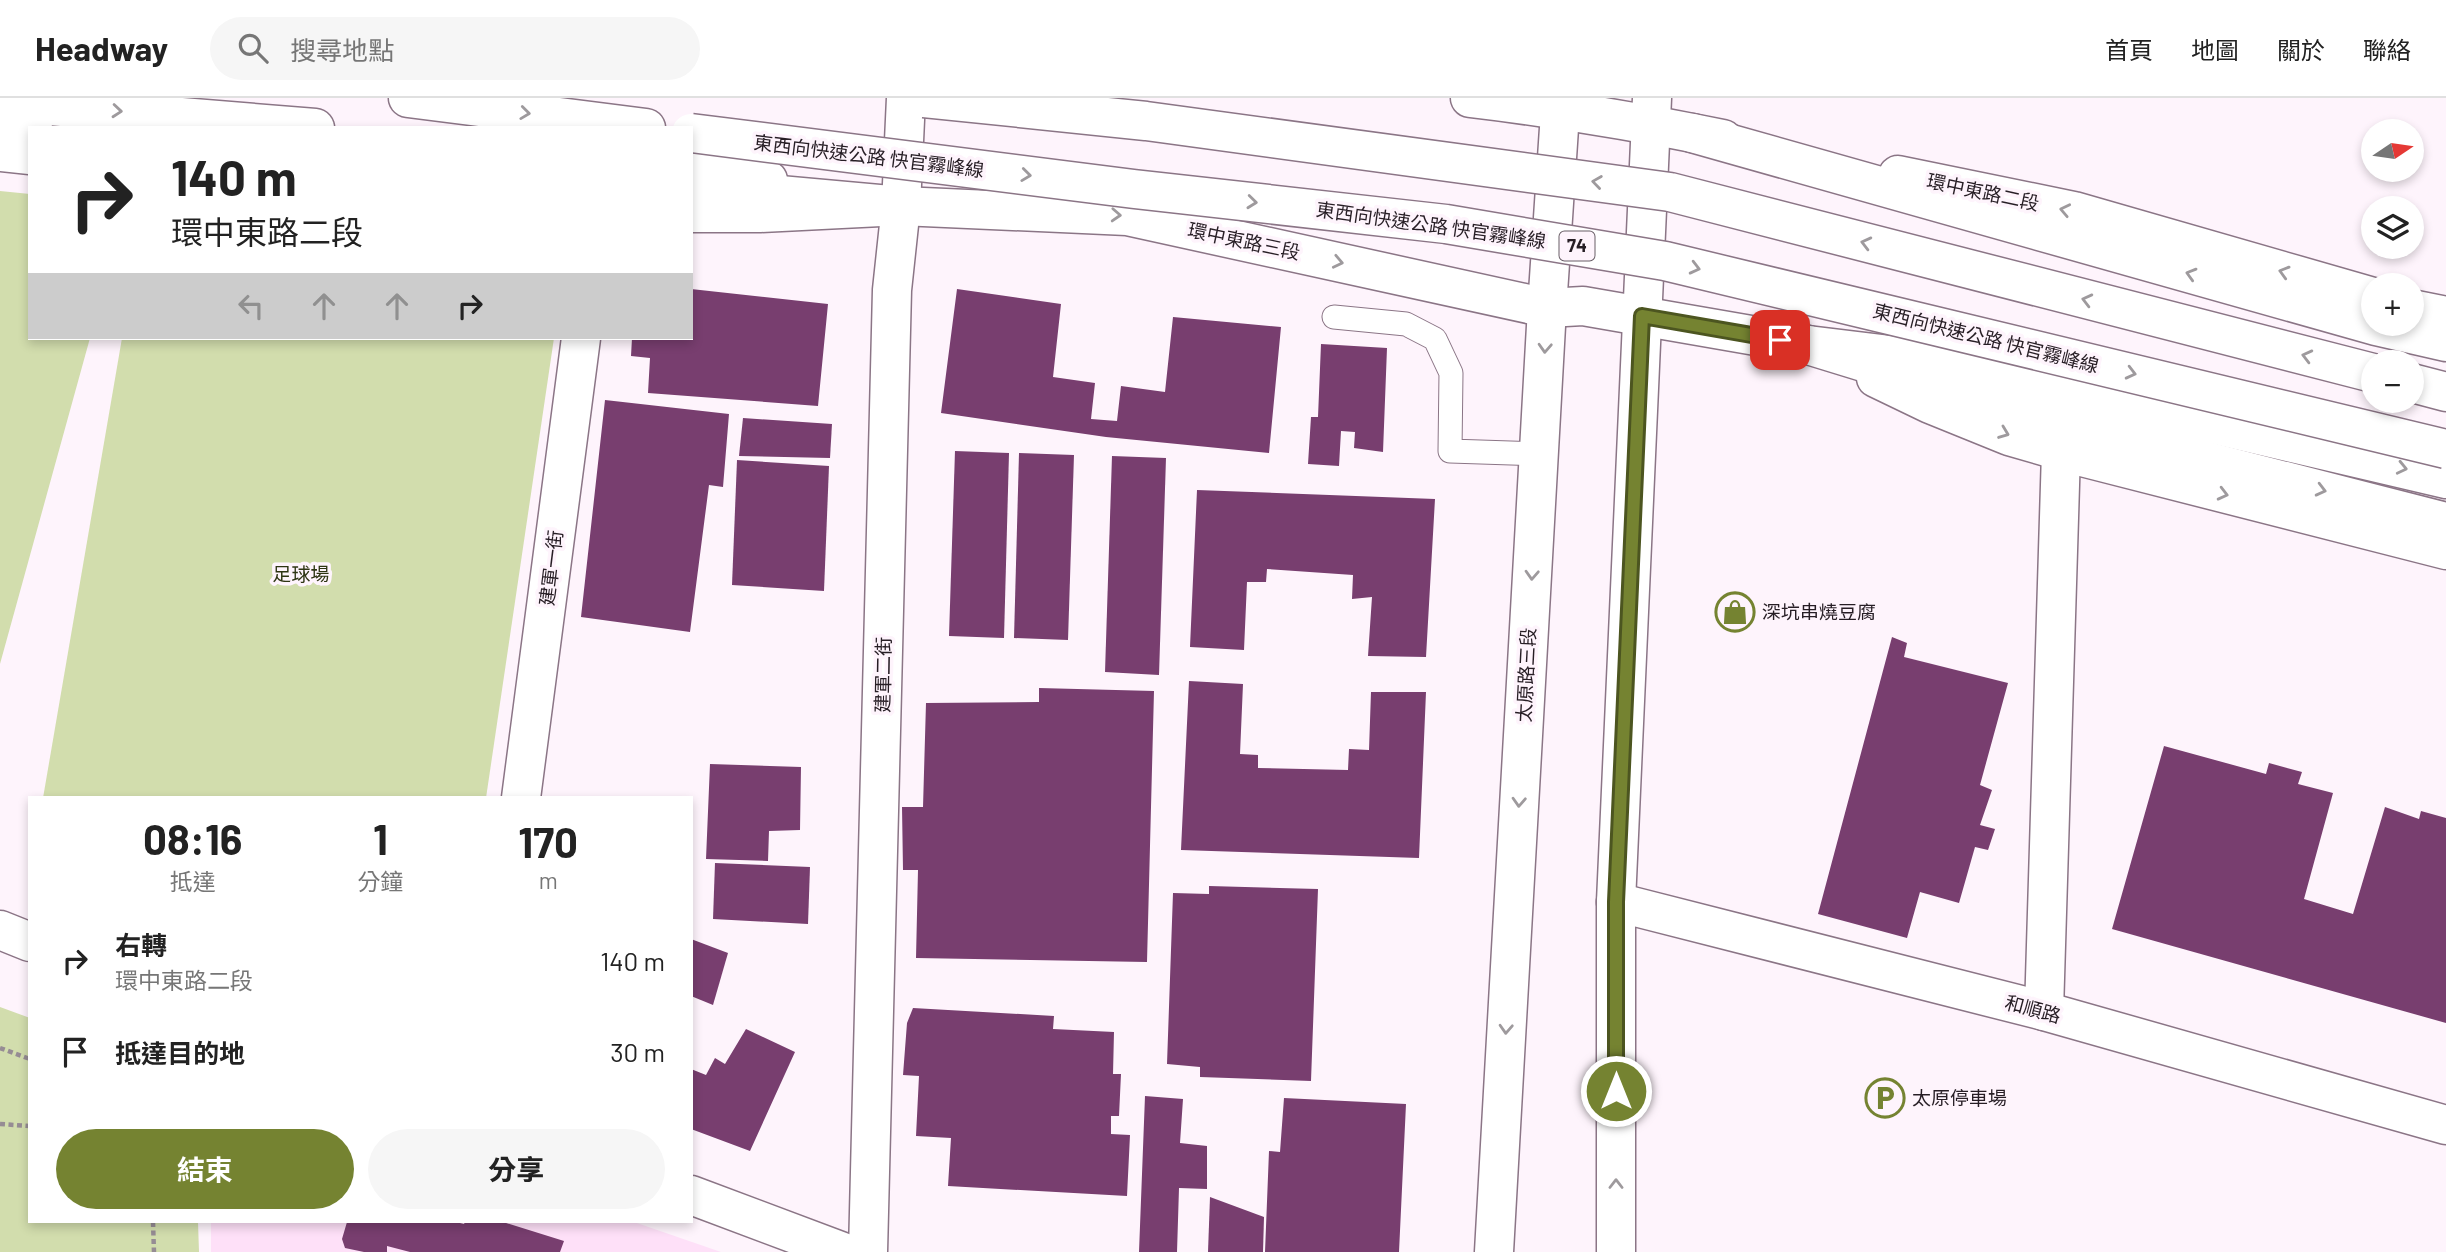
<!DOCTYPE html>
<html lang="zh-TW">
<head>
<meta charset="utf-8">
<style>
	body { margin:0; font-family:Barlow,"Noto Sans TC",sans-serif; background:#f6f6f6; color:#222; height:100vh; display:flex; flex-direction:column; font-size:26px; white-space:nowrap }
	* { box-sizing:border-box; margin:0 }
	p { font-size:23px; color:#767676 }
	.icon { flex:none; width:38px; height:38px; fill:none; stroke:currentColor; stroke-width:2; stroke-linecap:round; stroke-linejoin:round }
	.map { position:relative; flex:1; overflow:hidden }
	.drawer { position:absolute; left:28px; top:698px; width:665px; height:427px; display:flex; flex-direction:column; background:#fff; border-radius:0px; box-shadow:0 4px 10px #0003 }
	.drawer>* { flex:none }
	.guide { position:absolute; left:28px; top:28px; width:665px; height:214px; border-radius:0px; box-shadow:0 4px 10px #0003; background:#fff; color:#222; overflow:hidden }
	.needle { width:46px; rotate:77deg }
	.fabs { position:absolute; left:2361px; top:21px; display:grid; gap:14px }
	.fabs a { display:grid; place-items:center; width:63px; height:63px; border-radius:50%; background:#fff; box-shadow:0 4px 10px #0003; font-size:35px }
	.pin { position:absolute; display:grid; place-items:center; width:60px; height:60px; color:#fff; margin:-30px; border-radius:14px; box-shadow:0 4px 10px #0006 }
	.me { position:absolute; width:77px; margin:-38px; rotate:0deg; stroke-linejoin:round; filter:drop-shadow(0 0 5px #0008) }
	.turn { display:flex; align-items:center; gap:24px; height:147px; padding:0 28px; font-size:32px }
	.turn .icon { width:91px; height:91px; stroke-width:2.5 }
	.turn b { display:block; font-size:49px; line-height:60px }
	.lanes { display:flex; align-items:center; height:66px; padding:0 28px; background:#0003; justify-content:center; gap:35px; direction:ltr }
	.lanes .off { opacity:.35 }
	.eta { display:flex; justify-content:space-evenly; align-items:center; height:119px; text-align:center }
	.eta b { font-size:42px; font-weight:700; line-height:49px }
	.cta { display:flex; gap:14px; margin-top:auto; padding:14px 28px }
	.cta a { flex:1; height:80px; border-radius:42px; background:#758331; color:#fff; font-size:28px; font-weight:700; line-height:80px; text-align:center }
	.cta a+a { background:#f6f6f6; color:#222 }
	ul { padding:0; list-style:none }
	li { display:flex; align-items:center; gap:21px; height:91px; padding:0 28px }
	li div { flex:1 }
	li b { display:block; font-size:26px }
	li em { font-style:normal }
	header { display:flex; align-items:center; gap:42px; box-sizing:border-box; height:98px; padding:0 35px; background:#fff; border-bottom:2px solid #e0e0e0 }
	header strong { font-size:33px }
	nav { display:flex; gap:38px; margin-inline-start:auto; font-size:24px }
	.search { width:490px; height:63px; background:#f6f6f6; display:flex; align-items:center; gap:18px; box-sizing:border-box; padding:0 24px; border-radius:38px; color:#767676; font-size:26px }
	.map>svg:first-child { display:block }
</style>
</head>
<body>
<header>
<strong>Headway</strong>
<div class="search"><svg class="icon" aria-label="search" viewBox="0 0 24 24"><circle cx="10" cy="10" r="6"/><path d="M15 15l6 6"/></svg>搜尋地點</div>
<nav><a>首頁</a><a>地圖</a><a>關於</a><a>聯絡</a></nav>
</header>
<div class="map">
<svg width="2446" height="1154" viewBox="0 0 2446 1154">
	<rect width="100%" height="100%" fill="#fef4fc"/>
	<path fill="#fee0f8" d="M 211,1124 L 634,1124 L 721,1154 L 211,1154 Z"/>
	<g fill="#d2ddad">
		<path d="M 0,93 L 30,96 L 30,240 L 90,240 L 0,566 Z"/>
		<path d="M 122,240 L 554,240 L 486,700 L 43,700 Z"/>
		<path d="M 0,909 L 30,920 L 30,1124 L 198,1124 L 199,1154 L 0,1154 Z"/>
	</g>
	<g fill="#783e6f">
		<path d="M 691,191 L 828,206 L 818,308 L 648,295 L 650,260 L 631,258 L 632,240 L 691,240 Z"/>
		<path d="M 957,191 L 1061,206 L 1053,279 L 1095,285 L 1091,321 L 1117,323 L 1121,288 L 1165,294 L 1173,219 L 1281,229 L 1269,355 L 1106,339 L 941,315 Z"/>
		<path d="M 1321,246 L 1387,250 L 1383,354 L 1354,350 L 1355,334 L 1341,333 L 1339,368 L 1308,366 L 1311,319 L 1318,319 Z"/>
		<path d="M 605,302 L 729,316 L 723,389 L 709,387 L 690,534 L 581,519 Z"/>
		<path d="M 743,320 L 832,326 L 830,360 L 739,358 Z"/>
		<path d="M 955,353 L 1009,355 L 1004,540 L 949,538 Z"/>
		<path d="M 1019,355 L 1074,357 L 1068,542 L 1014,540 Z"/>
		<path d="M 1112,358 L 1166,360 L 1159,577 L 1105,574 Z"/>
		<path d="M 737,362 L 829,368 L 824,493 L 732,487 Z"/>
		<path d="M 1197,392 L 1435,401 L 1426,559 L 1368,558 L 1372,499 L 1352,501 L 1353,477 L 1267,471 L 1266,484 L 1247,484 L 1244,552 L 1190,549 Z"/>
		<path d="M 1892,539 L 1907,545 L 1904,559 L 2008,585 L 1980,687 L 1992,692 L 1980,727 L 1995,731 L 1988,752 L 1975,749 L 1959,805 L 1920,794 L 1907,840 L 1818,816 Z"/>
		<path d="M 1189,583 L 1243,586 L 1240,656 L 1258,657 L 1258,670 L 1348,672 L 1349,651 L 1369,652 L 1371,594 L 1426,594 L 1419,760 L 1181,752 Z"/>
		<path d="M 1039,590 L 1154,593 L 1147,864 L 916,860 L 918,772 L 903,772 L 902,709 L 923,709 L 926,605 L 1039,604 Z"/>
		<path d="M 2164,648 L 2266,676 L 2269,665 L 2302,674 L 2298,686 L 2333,695 L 2304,801 L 2353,816 L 2385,709 L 2419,721 L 2421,713 L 2446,720 L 2446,925 L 2112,831 Z"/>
		<path d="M 710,666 L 801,669 L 800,732 L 769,733 L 768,763 L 706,761 Z"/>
		<path d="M 715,765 L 810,769 L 808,826 L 713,821 Z"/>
		<path d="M 1209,788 L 1318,791 L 1311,983 L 1200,979 L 1200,969 L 1167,966 L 1173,795 L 1209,796 Z"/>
		<path d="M 691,841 L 728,855 L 713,907 L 691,898 Z"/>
		<path d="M 913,910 L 1054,918 L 1053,931 L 1114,934 L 1113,976 L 1121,976 L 1119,1018 L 1111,1018 L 1111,1036 L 1130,1037 L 1127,1098 L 948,1088 L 951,1040 L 916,1038 L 919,978 L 903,977 L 907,925 Z"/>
		<path d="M 746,931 L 795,954 L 750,1053 L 691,1031 L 691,971 L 706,977 L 715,960 L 725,966 Z"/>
		<path d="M 1145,998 L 1183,1001 L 1180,1045 L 1207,1048 L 1207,1091 L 1179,1090 L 1177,1154 L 1139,1154 Z"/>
		<path d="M 1284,1000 L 1406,1006 L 1399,1154 L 1265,1154 L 1269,1053 L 1280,1054 Z"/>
		<path d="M 1210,1099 L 1264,1119 L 1263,1154 L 1208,1154 Z"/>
		<path d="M 347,1124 L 456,1124 L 464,1126 L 465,1124 L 503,1124 L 564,1143 L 560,1154 L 410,1154 L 387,1148 L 387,1154 L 364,1154 L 345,1150 L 342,1141 Z"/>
	</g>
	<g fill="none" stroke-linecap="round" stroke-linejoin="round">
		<g stroke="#8b7586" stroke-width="25">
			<path id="service" d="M 1334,219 L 1406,226 L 1435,241 L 1451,275 L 1450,353 L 1539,356"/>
		</g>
		<g stroke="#8b7586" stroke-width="41">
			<g id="minor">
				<path d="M 1470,0 C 1555,10 1639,24 1723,41"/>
				<path d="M 0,4 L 315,30"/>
				<path d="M 0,54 L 30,57"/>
				<path d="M 691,67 L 768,82"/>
				<path d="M 1898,77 L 2074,113 L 2373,199"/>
				<path d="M 691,115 L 760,115 L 901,108 L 1127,118 L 1547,210 L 1583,208 L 1808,247 L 1948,264 L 2446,381"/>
				<path d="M 2412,211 L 2446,218"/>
				<path d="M 1876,280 L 1930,306 L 2009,338 L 2078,358 L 2446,452"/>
				<path d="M 521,700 L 581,240"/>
				<path d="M 1616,804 L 2044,913 L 2446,1027"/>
				<path d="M 0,832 L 30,844"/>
				<path d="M 2044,913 L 2061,354"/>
				<path d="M 691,1097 L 843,1154"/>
				<path d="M 868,1154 L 892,192 L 901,108 L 906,0"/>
			</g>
		</g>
		<g stroke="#8b7586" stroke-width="41">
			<g id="secondary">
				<path d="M 1494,1154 L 1547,210 L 1561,0"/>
				<path d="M 1616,1154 L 1616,804 L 1652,0"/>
			</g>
		</g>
		<g stroke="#8b7586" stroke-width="41">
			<g id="trunk">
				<path d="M 408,0 L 646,30"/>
				<path d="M 0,27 L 33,30"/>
				<path d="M 1692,35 L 2376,228 L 2446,244"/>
				<path d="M 691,89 L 901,108"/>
				<path d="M 1808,247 L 2085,332 L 2446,424"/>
				<path d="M 2412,285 L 2446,294"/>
			</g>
		</g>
		<g stroke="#968c94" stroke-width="4.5" stroke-dasharray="5 3.5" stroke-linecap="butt">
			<path d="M 0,950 L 30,961"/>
			<path d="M 0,1026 L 30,1028"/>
			<path d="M 153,1124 L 154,1154"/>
		</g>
		<use href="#service" stroke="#fff" stroke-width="23"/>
		<use href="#minor" stroke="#fff" stroke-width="38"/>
		<use href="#secondary" stroke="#fff" stroke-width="38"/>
		<use href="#trunk" stroke="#fff" stroke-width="38"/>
		<g stroke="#8b7586" stroke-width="41" stroke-linecap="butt">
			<g id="trunk-bridge">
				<path d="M 924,0 L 1146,23 L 1670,94 L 2373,275"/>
				<path d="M 691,35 L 1134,91 L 1446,126 L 1665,163 L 2446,351"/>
			</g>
		</g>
		<use href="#trunk-bridge" stroke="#fff" stroke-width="38"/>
	</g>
	<defs><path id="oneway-chevron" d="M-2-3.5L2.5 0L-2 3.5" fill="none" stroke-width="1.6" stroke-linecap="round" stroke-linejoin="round" transform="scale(1.75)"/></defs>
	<g stroke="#9e9a9d">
		<use href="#oneway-chevron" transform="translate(117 13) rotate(5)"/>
		<use href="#oneway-chevron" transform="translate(525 15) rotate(7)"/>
		<use href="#oneway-chevron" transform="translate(1026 77) rotate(7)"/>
		<use href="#oneway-chevron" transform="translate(1597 84) rotate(-172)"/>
		<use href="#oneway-chevron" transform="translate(1252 104) rotate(6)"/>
		<use href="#oneway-chevron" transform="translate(2065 112) rotate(-168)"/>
		<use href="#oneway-chevron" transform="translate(1116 117) rotate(3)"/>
		<use href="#oneway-chevron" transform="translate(1866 145) rotate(-166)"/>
		<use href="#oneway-chevron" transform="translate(1338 164) rotate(12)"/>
		<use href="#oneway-chevron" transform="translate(1695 170) rotate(14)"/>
		<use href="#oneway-chevron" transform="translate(2284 174) rotate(-164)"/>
		<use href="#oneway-chevron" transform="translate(2191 176) rotate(-164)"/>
		<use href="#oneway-chevron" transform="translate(2087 202) rotate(-166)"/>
		<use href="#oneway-chevron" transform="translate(1545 250) rotate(93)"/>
		<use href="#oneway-chevron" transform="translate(2307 258) rotate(-166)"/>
		<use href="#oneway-chevron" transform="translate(2131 275) rotate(14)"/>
		<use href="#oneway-chevron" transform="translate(2004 335) rotate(21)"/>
		<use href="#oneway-chevron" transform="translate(2402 370) rotate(13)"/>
		<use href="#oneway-chevron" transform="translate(2321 392) rotate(14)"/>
		<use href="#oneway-chevron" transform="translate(2223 396) rotate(14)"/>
		<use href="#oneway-chevron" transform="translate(1532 477) rotate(93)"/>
		<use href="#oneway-chevron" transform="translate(1519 704) rotate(93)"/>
		<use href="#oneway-chevron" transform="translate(1506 931) rotate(93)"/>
		<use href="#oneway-chevron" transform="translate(1616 1086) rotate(-90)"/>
	</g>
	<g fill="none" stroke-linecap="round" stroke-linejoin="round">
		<g stroke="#4c5520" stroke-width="18">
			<path id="route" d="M 1616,993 L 1616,804 L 1642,218 L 1780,242"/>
		</g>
		<use href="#route" stroke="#758331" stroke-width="12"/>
	</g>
	<defs>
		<g id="shop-ring" transform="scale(2.0125)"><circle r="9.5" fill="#fef4fc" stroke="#758331" stroke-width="1.5"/><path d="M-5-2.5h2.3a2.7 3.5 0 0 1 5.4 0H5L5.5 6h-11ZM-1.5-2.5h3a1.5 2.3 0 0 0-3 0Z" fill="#758331"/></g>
		<g id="parking-ring" transform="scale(2.0125)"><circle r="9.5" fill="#fef4fc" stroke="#758331" stroke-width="1.5"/><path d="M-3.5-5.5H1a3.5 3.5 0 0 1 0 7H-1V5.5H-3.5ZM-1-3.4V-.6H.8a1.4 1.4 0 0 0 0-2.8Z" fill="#758331"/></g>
	</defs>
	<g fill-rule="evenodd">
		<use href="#shop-ring" x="1735" y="514"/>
		<use href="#parking-ring" x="1885" y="1000"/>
	</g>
	<g text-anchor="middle" stroke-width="7" stroke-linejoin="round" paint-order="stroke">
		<rect fill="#fef4fc" stroke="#685e66" stroke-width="2" x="1559.5" y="133.5" width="35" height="29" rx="5"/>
		<g font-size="18" font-weight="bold" fill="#271e25">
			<text x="1577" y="154">74</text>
		</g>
		<g font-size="19" fill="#271e25" stroke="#fef4fc">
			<text transform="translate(869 58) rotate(7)" y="7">東西向快速公路 快官霧峰線</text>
			<text transform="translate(1983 94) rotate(12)" y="7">環中東路二段</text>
			<text transform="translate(1431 127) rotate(8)" y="7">東西向快速公路 快官霧峰線</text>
			<text transform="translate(1244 143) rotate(12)" y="7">環中東路三段</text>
			<text transform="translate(1986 240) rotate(14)" y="7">東西向快速公路 快官霧峰線</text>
			<text transform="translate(551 470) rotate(-83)" y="7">建軍一街</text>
			<text transform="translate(883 577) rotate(-89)" y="7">建軍二街</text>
			<text transform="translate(1526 577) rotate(-87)" y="7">太原路三段</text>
			<text transform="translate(2033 911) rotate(15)" y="7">和順路</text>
		</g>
		<g font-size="19" fill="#2e3513" stroke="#fef4fc">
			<text x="301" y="483">足球場</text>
		</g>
		<g font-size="19" fill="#271e25" stroke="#fef4fc" text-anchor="start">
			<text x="1762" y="521">深坑串燒豆腐</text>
			<text x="1912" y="1007">太原停車場</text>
		</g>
	</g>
</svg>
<div class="fabs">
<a><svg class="needle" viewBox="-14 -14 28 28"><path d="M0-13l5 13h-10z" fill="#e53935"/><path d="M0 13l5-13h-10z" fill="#767676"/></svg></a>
<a><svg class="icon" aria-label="layers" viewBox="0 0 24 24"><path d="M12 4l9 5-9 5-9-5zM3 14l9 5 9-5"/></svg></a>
<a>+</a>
<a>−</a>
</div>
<div class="pin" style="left:1780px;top:242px;background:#d93025"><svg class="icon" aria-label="arrive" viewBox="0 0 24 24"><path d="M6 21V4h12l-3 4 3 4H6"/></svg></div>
<svg class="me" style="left:1616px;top:993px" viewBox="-20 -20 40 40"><circle r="17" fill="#758331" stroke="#fff" stroke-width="3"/><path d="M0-11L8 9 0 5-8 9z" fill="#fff"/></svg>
<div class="guide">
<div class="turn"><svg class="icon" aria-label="right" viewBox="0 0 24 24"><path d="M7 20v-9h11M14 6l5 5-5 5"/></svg><div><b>140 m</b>環中東路二段</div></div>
<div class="lanes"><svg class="icon off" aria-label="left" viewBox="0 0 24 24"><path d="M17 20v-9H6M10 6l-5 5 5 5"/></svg><svg class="icon off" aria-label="ahead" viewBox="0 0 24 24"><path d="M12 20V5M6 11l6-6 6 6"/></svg><svg class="icon off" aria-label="ahead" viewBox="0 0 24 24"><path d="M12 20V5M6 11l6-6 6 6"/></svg><svg class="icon" aria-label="right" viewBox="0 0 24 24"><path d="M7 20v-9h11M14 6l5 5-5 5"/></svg></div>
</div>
<section class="drawer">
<div class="eta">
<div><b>08:16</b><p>抵達</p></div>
<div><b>1</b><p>分鐘</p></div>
<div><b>170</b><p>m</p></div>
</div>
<ul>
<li><svg class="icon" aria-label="right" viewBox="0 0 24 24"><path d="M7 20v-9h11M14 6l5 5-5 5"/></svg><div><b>右轉</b><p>環中東路二段</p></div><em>140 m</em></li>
<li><svg class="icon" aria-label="arrive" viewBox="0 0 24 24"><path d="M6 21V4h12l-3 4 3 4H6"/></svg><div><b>抵達目的地</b></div><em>30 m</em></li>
</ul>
<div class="cta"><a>結束</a><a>分享</a></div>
</section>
</div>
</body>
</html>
